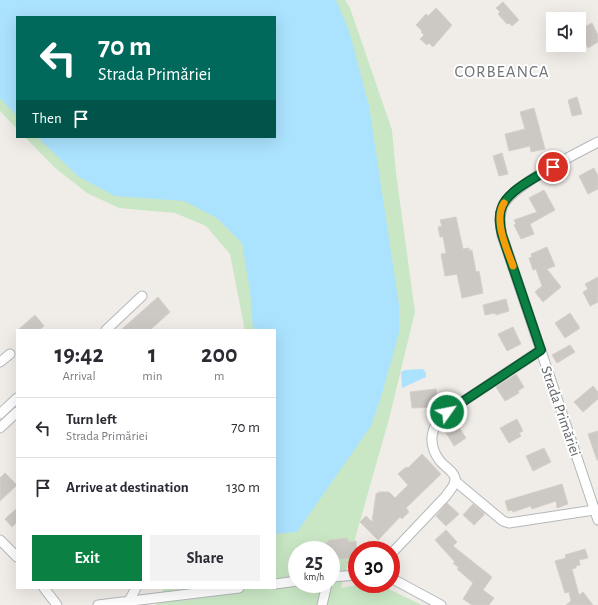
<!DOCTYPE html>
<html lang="en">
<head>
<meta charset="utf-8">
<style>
	body { margin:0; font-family:"Alegreya Sans",sans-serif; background:#f2f2f3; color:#2b2b33; height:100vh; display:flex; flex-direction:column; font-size:15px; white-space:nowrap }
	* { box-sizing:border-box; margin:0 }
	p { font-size:13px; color:#7c7c81 }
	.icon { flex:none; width:22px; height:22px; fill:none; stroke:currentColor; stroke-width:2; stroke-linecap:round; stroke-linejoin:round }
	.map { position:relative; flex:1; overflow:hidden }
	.sheet { position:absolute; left:16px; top:329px; width:260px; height:260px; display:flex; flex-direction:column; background:#fff; border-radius:0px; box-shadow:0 4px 16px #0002 }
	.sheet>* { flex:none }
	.hud { position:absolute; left:16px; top:16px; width:260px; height:122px; border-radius:0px; box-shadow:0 4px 16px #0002; background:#00695c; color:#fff; overflow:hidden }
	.fabs { position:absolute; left:546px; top:12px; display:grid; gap:8px }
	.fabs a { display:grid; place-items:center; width:40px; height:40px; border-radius:0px; background:#fff; box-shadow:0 4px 16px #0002; font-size:20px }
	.speed { position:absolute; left:288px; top:541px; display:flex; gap:8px; font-size:20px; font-weight:700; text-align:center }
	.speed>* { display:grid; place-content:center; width:52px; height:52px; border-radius:50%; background:#fff; box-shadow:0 4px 16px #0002; line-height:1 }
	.speed small { font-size:10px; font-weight:400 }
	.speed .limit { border:6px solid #d22; background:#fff; color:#111 }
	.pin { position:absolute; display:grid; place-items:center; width:34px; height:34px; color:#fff; margin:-17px; border:2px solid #fff; border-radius:50%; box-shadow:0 1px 4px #0007 }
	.me { position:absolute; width:44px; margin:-22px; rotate:57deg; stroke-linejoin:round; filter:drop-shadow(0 0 3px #0008) }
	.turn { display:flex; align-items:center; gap:14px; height:84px; padding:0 16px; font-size:18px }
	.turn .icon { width:52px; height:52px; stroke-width:2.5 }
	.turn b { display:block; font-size:28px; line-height:34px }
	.then { display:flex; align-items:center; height:38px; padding:0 16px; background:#0003; gap:8px; font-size:15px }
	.eta { display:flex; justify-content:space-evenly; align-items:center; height:68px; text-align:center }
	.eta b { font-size:24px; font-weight:700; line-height:28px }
	.primary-button { display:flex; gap:8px; margin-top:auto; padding:8px 16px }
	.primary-button a { flex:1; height:46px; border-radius:0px; background:#0b8043; color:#fff; font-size:16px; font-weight:700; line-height:46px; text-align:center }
	.primary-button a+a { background:#f2f2f3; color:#2b2b33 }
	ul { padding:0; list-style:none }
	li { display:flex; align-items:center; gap:12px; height:60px; padding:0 16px; border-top:1px solid #e1e1e2 }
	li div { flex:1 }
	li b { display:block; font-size:15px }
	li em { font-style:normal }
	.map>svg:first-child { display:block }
</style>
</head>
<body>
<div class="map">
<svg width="598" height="605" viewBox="0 0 598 605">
	<rect width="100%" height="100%" fill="#f0ede8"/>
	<path fill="#c9e7c5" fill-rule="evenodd" d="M 0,0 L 345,0 L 350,8 L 392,130 L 396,173 L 415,312 L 389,419 L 341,588 L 364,584 L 378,584 L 422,605 L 156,605 L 164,588 L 275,588 L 275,330 L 244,330 L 244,326 L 230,254 L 206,226 L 175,213 L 119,208 L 87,193 L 54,167 L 25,137 L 275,137 L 275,17 L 17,17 L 17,129 L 0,111 ZM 297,550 L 331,550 L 331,584 L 297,584 Z"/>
	<g fill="#abe2fd">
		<path d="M 0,0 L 336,0 L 349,31 L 369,106 L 399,305 L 399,333 L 381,397 L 371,426 L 297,532 L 275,534 L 275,330 L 253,330 L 250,291 L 242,243 L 217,218 L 184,201 L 115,196 L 79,177 L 37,137 L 275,137 L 275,17 L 17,17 L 17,116 L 0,98 Z"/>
		<path d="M 423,369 L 426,373 L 426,377 L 402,388 L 401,372 L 405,370 Z"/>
	</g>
	<g fill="#ccc8c4" stroke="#d5cfc6">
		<path d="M 503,2 L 519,20 L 512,26 L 509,23 L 507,24 L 498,14 L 500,12 L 496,8 Z"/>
		<path d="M 436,8 L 452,25 L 433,47 L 429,43 L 427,45 L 420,39 L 424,35 L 421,32 L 422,31 L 416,25 L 426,14 L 428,16 Z"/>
		<path d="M 592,23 L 598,35 L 598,42 L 588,48 L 583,38 L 579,40 L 579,30 Z"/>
		<path d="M 577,97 L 582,114 L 572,116 L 568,100 Z"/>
		<path d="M 534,108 L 545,149 L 531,152 L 530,146 L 509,151 L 505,134 L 525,129 L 520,112 Z"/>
		<path d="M 502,153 L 508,174 L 499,176 L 493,156 Z"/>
		<path d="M 594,168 L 598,176 L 598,189 L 588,194 L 579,176 Z"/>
		<path d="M 544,190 L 555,210 L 530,224 L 534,234 L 521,239 L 514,225 L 516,224 L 514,220 L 537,212 L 529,198 Z"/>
		<path d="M 456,217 L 463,249 L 469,248 L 469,251 L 472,250 L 476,272 L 479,271 L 483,293 L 462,298 L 457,274 L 445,276 L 441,254 L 446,253 L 443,237 L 440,237 L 438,227 L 442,226 L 440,220 Z"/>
		<path d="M 547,247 L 555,266 L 547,269 L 561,287 L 543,302 L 535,292 L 542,286 L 536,269 L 533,270 L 529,258 L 532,257 L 531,254 Z"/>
		<path d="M 598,277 L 598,302 L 590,306 L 583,292 L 588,289 L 585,284 Z"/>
		<path d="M 158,297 L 170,312 L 150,330 L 121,330 Z"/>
		<path d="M 506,299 L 509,311 L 496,315 L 495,313 L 485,315 L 483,305 Z"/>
		<path d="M 570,313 L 580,328 L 565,338 L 555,323 Z"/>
		<path d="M 35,315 L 44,326 L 39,330 L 18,330 Z"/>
		<path d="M 513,327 L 521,344 L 507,351 L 498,334 Z"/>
		<path d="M 570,345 L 575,352 L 557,363 L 552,355 Z"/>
		<path d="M 516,374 L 524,387 L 518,391 L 519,393 L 505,401 L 496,387 Z"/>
		<path d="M 593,386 L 598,392 L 598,399 L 583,412 L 574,402 Z"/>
		<path d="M 435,389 L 436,389 L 437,399 L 435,399 L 436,407 L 412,408 L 410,392 Z"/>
		<path d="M 517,419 L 523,431 L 519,433 L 521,436 L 509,443 L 500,428 Z"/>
		<path d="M 457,424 L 466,438 L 454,446 L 445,431 Z"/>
		<path d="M 598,431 L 598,460 L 597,460 L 588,434 Z"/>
		<path d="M 544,448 L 551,462 L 533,471 L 526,456 Z"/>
		<path d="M 422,454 L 441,474 L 406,508 L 409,512 L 402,519 L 400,517 L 378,540 L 360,522 L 366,516 L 372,522 L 376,494 L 379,492 L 389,492 L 395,498 L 408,485 L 398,474 L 406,467 L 408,468 Z"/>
		<path d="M 5,473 L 17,485 L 0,501 L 0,478 Z"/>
		<path d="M 562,484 L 568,504 L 557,508 L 556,501 L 532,509 L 531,506 L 513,512 L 512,510 L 508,511 L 505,501 Z"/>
		<path d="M 447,503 L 459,514 L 446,526 L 436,516 Z"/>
		<path d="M 473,504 L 484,513 L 484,515 L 474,525 L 463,515 Z"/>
		<path d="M 17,508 L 17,522 L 12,527 L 5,519 Z"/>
		<path d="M 446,530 L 457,542 L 453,546 L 492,577 L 483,590 L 494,598 L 489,605 L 472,605 L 463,599 L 473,583 L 457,569 L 459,568 L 453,563 L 455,562 L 435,540 Z"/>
		<path d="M 347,538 L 349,542 L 356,541 L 357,557 L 339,559 L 339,557 L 331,558 L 331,550 L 327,550 L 326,543 L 330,540 Z"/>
		<path d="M 585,549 L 588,558 L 579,560 L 580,565 L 576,566 L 576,568 L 572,569 L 579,595 L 583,592 L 593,605 L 566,605 L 571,601 L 569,592 L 565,593 L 555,561 L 566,558 L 565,555 Z"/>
	</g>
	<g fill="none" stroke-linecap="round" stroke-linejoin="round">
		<g stroke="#b5b8bb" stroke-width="11">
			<g id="minor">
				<path d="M 598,142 C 577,153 508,187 502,208 C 499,217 500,226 502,235 L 598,520"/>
				<path d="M 106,330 L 142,296"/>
				<path d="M 0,362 L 10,354"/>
				<path d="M 0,414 L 17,398"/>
				<path d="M 0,428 L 17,412"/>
				<path d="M 455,481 L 503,521 L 509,523 L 594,510"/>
				<path d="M 0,540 L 17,557"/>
				<path d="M 391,554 L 446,496 C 449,491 455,486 455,480 C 456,473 444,466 440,461 C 427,444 430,425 447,412 L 541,350"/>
				<path d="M 331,577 L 357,575"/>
				<path d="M 391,578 L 441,605"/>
				<path d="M 275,584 L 297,581"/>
				<path d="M 44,588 L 57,605"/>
				<path d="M 129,601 L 136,588"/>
				<path d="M 98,605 L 239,588"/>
				<path d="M 322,605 L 327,584"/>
			</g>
		</g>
		<use href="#minor" stroke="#fff" stroke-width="9"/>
	</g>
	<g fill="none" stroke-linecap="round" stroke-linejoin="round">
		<g stroke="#07532c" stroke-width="10">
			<path id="route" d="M 447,412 L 541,350 L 502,235 C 500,226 498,216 502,207 C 507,191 538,176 553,167"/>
		</g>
		<use href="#route" stroke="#0b8043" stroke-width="7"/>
		<path stroke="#f59e0b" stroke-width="7" d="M 504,203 C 493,220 507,249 513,266"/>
	</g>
	<g text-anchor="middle" stroke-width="4" stroke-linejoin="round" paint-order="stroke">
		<g font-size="15" fill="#5f6367" stroke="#fff">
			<text transform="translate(561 411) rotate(71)" y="5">Strada Primăriei</text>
		</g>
		<g font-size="17" letter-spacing="1" fill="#707579" stroke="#fff">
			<text x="502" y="77">CORBEANCA</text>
		</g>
	</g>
</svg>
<div class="fabs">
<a><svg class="icon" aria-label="sound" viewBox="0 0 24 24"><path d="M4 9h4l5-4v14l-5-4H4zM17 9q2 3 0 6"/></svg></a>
</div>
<div class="speed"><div>25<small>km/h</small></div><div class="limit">30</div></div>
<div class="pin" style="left:553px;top:167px;background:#d93025"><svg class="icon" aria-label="arrive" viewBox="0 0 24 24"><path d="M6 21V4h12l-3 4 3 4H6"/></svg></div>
<svg class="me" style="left:447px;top:412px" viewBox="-20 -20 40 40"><circle r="17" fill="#0b8043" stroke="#fff" stroke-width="3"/><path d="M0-11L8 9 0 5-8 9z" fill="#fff"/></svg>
<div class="hud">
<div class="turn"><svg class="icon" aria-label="left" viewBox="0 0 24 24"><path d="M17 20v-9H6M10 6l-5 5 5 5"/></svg><div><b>70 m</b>Strada Primăriei</div></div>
<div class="then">Then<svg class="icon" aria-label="arrive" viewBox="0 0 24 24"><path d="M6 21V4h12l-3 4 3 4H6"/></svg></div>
</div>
<section class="sheet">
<div class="eta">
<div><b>19:42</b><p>Arrival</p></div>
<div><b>1</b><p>min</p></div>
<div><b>200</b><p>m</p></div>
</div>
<ul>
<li><svg class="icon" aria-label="left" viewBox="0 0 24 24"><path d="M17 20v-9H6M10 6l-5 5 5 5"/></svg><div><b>Turn left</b><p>Strada Primăriei</p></div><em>70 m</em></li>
<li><svg class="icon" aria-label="arrive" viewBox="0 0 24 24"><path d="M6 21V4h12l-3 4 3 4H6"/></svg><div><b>Arrive at destination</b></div><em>130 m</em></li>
</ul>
<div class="primary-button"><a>Exit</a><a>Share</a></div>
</section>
</div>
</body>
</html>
